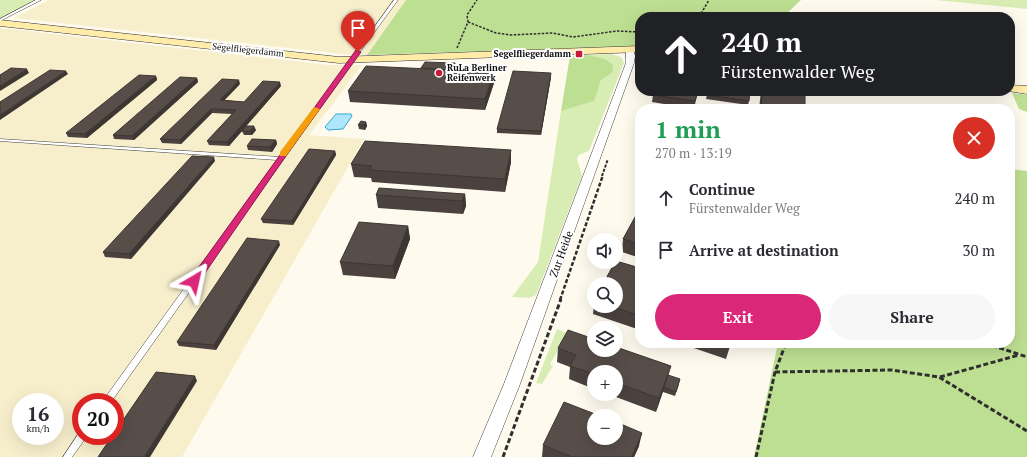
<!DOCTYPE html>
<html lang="en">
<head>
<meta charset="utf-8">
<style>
	body { margin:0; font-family:"PT Serif",serif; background:#f7f7f7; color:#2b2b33; height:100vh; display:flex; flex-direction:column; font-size:15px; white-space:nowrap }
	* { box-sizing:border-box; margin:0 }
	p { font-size:13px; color:#7c7c81 }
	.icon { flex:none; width:22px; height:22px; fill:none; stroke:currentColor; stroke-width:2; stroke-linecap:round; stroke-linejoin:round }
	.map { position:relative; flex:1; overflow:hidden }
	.panel { position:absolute; left:635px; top:104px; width:380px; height:244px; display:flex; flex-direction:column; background:#fff; border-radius:16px; box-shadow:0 4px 16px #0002 }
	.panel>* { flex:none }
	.hud { position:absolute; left:635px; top:12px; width:380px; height:84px; border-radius:16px; box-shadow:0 4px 16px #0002; background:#202124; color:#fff; overflow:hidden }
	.tools { position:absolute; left:587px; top:233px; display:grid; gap:8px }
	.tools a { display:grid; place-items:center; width:36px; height:36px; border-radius:50%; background:#fff; box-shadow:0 4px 16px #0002; font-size:20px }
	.speed { position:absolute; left:12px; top:393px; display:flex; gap:8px; font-size:20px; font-weight:700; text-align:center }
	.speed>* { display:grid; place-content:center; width:52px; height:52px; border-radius:50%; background:#fff; box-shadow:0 4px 16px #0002; line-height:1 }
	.speed small { font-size:10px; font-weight:400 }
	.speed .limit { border:6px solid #d22; background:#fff; color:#111 }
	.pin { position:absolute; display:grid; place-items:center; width:34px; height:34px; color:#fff; margin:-41px -17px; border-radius:50% 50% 50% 0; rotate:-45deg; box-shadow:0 0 4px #0007 }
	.pin .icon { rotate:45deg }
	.me { position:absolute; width:44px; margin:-22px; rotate:36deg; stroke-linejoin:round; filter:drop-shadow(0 0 3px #0008) }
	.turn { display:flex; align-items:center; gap:14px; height:84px; padding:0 20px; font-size:18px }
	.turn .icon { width:52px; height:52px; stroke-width:2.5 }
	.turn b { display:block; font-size:28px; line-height:34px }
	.round { display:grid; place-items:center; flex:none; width:42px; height:42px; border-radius:21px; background:#f7f7f7 }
	.headline { display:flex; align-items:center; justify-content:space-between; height:68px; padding:0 20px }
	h1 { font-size:24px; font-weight:700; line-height:30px; color:#1e9e55 }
	.action { display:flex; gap:8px; margin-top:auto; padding:8px 20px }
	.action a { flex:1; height:46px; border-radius:24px; background:#db2777; color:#fff; font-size:16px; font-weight:700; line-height:46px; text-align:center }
	.action a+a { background:#f7f7f7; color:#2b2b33 }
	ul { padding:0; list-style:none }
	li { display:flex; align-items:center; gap:12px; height:52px; padding:0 20px }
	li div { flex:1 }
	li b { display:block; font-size:15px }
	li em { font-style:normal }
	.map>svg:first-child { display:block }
</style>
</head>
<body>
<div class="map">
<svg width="1027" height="457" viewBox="0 0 1027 457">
	<rect width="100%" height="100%" fill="#fffaee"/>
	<path fill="#f7efcc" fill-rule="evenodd" d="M 49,0 L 406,0 L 367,55 L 359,55 L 353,65 L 362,65 L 309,135 L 364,139 L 182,457 L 0,457 L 0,28 L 329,65 L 343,65 L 351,55 L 14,18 ZM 21,402 L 55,402 L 55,436 L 21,436 ZM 81,402 L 115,402 L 115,436 L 81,436 Z"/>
	<g fill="#d8edb4">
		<path d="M 0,0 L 35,0 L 0,18 Z"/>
		<path d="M 935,0 L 1027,0 L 1027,9 Z"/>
		<path d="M 611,54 L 621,57 L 624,63 L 589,151 L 579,155 L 577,159 L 582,176 L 536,295 L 529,298 L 512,297 L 538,262 L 561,111 L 593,101 L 601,80 L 612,73 L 612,65 L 605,59 L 588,55 Z"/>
		<path d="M 557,329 L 589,341 L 564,340 L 550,364 L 553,366 L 542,384 L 536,383 Z"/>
	</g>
	<g fill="#bddf92">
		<path d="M 406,0 L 801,0 L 784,16 L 764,13 L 763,17 L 640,17 L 640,46 L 367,55 Z"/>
		<path d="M 588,55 L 605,59 L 613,65 L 612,73 L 601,80 L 594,101 L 561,111 L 570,56 Z"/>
		<path d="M 1012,93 L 1027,95 L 1027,112 L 1019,109 Z"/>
		<path d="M 1010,169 L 1027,171 L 1027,457 L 754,457 L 778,343 L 1010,343 Z"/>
	</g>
	<path fill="#aee6fb" stroke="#2fa6d8" d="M 336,114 L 351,114 L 352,116 L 343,129 L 328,130 L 325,127 Z"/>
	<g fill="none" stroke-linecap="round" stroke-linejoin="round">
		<g stroke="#404040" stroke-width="1">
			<g id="lane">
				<path d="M 36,0 L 41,0 L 0,21 L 0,19 Z"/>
				<path d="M 394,0 L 398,0 L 359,53 L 357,53 L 357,51 Z"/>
				<path d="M 345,68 L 348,69 L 111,402 L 102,402 L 277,160 L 0,141 L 0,139 L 280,157 Z"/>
				<path d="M 79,433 L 81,433 L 81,436 L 86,436 L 85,439 L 72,457 L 63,457 Z"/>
			</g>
		</g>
		<g stroke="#404040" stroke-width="1">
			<path id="street" d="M 626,47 L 633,49 L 635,56 L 634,63 L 520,384 L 491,457 L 473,457 L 504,384 L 626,63 Z"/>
		</g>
		<g stroke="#2f2f2f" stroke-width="1">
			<g id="secondary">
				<path d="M 0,20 L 339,57 L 640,46 L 640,52 L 339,63 L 0,26 Z"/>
				<path d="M 1010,85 L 1027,86 L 1027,94 L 1008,91 L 1010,91 Z"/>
			</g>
		</g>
		<g stroke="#2f2f2f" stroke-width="1.5" stroke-dasharray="2.5 1.5" stroke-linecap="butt">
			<path d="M 699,17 L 709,0"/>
			<path d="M 468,22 L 496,33 L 511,35 L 552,33 L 573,37 L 617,31 L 640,32"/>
			<path d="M 457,48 L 468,22 L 467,15 L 477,0"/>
		</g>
		<path stroke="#2f2f2f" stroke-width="2" stroke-dasharray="3 1.5" stroke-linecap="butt" d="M 602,176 L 608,159"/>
		<path stroke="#2f2f2f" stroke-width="2.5" stroke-dasharray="4 2" stroke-linecap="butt" d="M 560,300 L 603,175"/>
		<g stroke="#2f2f2f" stroke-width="3" stroke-dasharray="5 2.5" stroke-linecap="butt">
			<path d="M 985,343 L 1027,357"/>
			<path d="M 775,372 L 892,370 L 939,377 L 1027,431"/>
			<path d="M 940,377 L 1019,355"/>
			<path d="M 503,457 L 561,299"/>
			<path d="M 756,457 L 775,372 L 786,343"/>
		</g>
		<use href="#lane" fill="#fff" fill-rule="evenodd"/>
		<use href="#street" fill="#fff" fill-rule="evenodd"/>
		<use href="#secondary" fill="#ffeca9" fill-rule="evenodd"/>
		<g stroke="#404040" stroke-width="4.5" stroke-linecap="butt">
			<path id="lane-bridge" d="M 346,69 L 358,52"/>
		</g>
		<use href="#lane-bridge" stroke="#fff" stroke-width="4"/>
	</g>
	<g fill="#4b423f">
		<path d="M 455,63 L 456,70 L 494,83 L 485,110 L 350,102 L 348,91 L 421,68 Z"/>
		<path d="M 156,76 L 157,80 L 87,138 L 68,137 L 66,133 Z"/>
		<path d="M 551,77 L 541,135 L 497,133 L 497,129 Z"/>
		<path d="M 197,78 L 198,82 L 134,140 L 114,139 L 113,135 Z"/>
		<path d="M 240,84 L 224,100 L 244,102 L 281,86 L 246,126 L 256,130 L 252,135 L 244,135 L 242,131 L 243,130 L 229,146 L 209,145 L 207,141 L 232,114 L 212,113 L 181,144 L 162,143 L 160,139 Z"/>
		<path d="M 698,91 L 694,109 L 652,102 L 653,95 Z"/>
		<path d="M 708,91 L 749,101 L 748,105 L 706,99 Z"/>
		<path d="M 761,91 L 805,91 L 805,109 L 759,109 Z"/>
		<path d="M 366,122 L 367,126 L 365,130 L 359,129 L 358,125 Z"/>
		<path d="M 276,140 L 277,144 L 272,152 L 248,150 L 247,146 Z"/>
		<path d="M 335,151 L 336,155 L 293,225 L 263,223 L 261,219 Z"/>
		<path d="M 215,161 L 131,259 L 105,257 L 103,252 Z"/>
		<path d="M 511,162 L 505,192 L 372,182 L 371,178 L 354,177 L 351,164 Z"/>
		<path d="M 465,194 L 466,206 L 463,214 L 378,208 L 376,195 Z"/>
		<path d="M 640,208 L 640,258 L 622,252 L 623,239 Z"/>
		<path d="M 408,226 L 410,239 L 395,279 L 343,275 L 340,262 Z"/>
		<path d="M 280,245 L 216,350 L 179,346 L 177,342 Z"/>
		<path d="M 640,268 L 640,330 L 593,314 L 594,305 L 594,306 L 616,306 Z"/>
		<path d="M 679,343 L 731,343 L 726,359 Z"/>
		<path d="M 558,348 L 668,375 L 679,384 L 675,396 L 663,392 L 656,412 L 608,394 L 616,394 L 616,372 L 594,372 L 594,389 L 569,379 L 570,367 L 557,362 Z"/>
		<path d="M 543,445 L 639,446 L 634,457 L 542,457 Z"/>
	</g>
	<g fill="#3d3633">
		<path d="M 455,63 L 456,71 L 452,70 Z"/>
		<path d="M 27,69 L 29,73 L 0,91 L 0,86 Z"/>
		<path d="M 66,71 L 68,74 L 0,120 L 0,115 Z"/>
		<path d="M 494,72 L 494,83 L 485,110 L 485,99 Z"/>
		<path d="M 551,73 L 551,77 L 541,135 L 541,131 Z"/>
		<path d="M 156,76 L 157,80 L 87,138 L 85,134 Z"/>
		<path d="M 197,78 L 198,82 L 134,140 L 132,136 Z"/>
		<path d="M 239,80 L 240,84 L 221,104 L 220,100 Z"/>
		<path d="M 280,82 L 281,86 L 229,146 L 227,142 Z"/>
		<path d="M 211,109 L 212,113 L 181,144 L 180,140 Z"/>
		<path d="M 366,122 L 367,126 L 365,130 L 364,125 Z"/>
		<path d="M 254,126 L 256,130 L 252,135 L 250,131 Z"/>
		<path d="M 276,140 L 277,144 L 272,152 L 270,147 Z"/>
		<path d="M 511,150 L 511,162 L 505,192 L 505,179 Z"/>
		<path d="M 335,151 L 336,155 L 293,225 L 292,221 Z"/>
		<path d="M 214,157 L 215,161 L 131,259 L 129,254 Z"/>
		<path d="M 465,194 L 466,206 L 463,214 L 462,201 Z"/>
		<path d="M 408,226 L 410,239 L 395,279 L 393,266 Z"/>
		<path d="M 279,241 L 280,245 L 216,350 L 214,345 Z"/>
		<path d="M 671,366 L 667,380 L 664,387 L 656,412 L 659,398 Z"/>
		<path d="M 195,376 L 197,381 L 150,457 L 144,457 Z"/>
		<path d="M 642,433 L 639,446 L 634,457 L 632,457 Z"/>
	</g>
	<g fill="#574d49" stroke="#3d3633">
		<path d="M 425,62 L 455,63 L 452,70 L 421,68 Z"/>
		<path d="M 366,66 L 494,72 L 485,99 L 348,91 Z"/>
		<path d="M 11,68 L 27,69 L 0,86 L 0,75 Z"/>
		<path d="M 50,70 L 66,71 L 0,115 L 0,102 Z"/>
		<path d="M 513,71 L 551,73 L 541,131 L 497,129 Z"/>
		<path d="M 139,75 L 156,76 L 85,134 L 66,133 Z"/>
		<path d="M 180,77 L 197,78 L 132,136 L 113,135 Z"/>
		<path d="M 222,79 L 239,80 L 220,100 L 244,102 L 263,81 L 280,82 L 227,142 L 207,141 L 236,110 L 211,109 L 180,140 L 160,139 Z"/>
		<path d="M 654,91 L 698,91 L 695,101 L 653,95 Z"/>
		<path d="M 708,91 L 750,91 L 749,101 L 707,95 Z"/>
		<path d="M 762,91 L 805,91 L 805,109 L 761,109 Z"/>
		<path d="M 361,121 L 366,122 L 364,125 L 358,125 Z"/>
		<path d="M 246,126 L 254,126 L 250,131 L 242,131 Z"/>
		<path d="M 252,139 L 276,140 L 270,147 L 247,146 Z"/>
		<path d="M 365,141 L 511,150 L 505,179 L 370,170 L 372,166 L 351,164 Z"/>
		<path d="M 309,149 L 335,151 L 292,221 L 261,219 Z"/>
		<path d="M 192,156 L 214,157 L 129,254 L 103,252 Z"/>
		<path d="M 379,188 L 465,194 L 462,201 L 376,195 Z"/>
		<path d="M 640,208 L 640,244 L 623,239 Z"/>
		<path d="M 359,222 L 408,226 L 393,266 L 340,262 Z"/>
		<path d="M 247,238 L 279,241 L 214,345 L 177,342 Z"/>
		<path d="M 616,261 L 640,268 L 640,316 L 611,306 L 616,306 L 616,284 L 603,284 L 615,262 L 616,262 Z"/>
		<path d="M 568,330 L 594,339 L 594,350 L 616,350 L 616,347 L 671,366 L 659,398 L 616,383 L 616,372 L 594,372 L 594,374 L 570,366 L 576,355 L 558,348 Z"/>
		<path d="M 723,343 L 731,343 L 730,345 Z"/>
		<path d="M 156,372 L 195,376 L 144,457 L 98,457 L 112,436 L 115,436 L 115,432 Z"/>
		<path d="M 668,375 L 680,379 L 676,392 L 664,387 Z"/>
		<path d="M 564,402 L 600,416 L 594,416 L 594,438 L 616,438 L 616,422 L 642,433 L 632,457 L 572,457 L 543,445 Z"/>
	</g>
	<path fill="#db2777" stroke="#8e194d" d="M 356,50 L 361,52 L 283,160 L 198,283 L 191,283 L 189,281 L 191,278 Z"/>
	<path fill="#f59e0b" d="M 314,107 L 320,109 L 286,156 L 280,156 L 280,152 Z"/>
	<g fill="#c91a35" stroke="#fff" stroke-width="1.5">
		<rect x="575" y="50" width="8" height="8" rx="2"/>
		<circle cx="439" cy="73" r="4"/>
	</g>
	<g text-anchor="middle" stroke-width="4" stroke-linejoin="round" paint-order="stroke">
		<g font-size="9" fill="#0d0d0d" stroke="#fff">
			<text transform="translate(248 50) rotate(6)" y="3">Segelfliegerdamm</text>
		</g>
		<g font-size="9" font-weight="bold" fill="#0d0d0d" stroke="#fff" text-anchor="end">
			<text x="571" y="57">Segelfliegerdamm</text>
			<text x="447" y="71" text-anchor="start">RuLa Berliner<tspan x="447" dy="10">Reifenwerk</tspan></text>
		</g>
		<g font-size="11" fill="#0d0d0d" stroke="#fff">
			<text transform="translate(561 254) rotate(-70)" y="4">Zur Heide</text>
		</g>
	</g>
</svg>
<div class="tools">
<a><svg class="icon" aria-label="sound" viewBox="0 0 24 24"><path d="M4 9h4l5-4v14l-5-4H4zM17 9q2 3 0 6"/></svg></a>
<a><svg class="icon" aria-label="search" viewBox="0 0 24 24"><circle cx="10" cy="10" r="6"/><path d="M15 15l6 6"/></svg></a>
<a><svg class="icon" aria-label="layers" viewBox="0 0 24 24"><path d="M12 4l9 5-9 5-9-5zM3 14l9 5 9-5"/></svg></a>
<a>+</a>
<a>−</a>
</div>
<div class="speed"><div>16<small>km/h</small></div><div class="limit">20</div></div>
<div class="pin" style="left:358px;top:52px;background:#d93025"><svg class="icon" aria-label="arrive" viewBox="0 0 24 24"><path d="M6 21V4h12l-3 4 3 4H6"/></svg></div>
<svg class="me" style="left:194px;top:281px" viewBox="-20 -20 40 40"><path d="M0-17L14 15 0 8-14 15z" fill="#db2777" stroke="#fff" stroke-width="4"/></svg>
<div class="hud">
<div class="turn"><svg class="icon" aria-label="ahead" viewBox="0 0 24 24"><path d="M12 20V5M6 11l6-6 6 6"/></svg><div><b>240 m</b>Fürstenwalder Weg</div></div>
</div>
<section class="panel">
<div class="headline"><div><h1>1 min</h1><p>270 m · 13:19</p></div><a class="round" style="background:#d93025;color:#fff"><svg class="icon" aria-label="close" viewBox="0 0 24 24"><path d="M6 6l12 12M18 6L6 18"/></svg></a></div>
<ul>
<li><svg class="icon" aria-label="ahead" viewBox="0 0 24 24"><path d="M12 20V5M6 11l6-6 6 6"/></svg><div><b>Continue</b><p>Fürstenwalder Weg</p></div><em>240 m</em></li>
<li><svg class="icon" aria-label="arrive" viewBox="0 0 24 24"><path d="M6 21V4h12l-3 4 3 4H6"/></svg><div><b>Arrive at destination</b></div><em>30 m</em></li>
</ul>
<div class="action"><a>Exit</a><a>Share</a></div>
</section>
</div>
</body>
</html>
